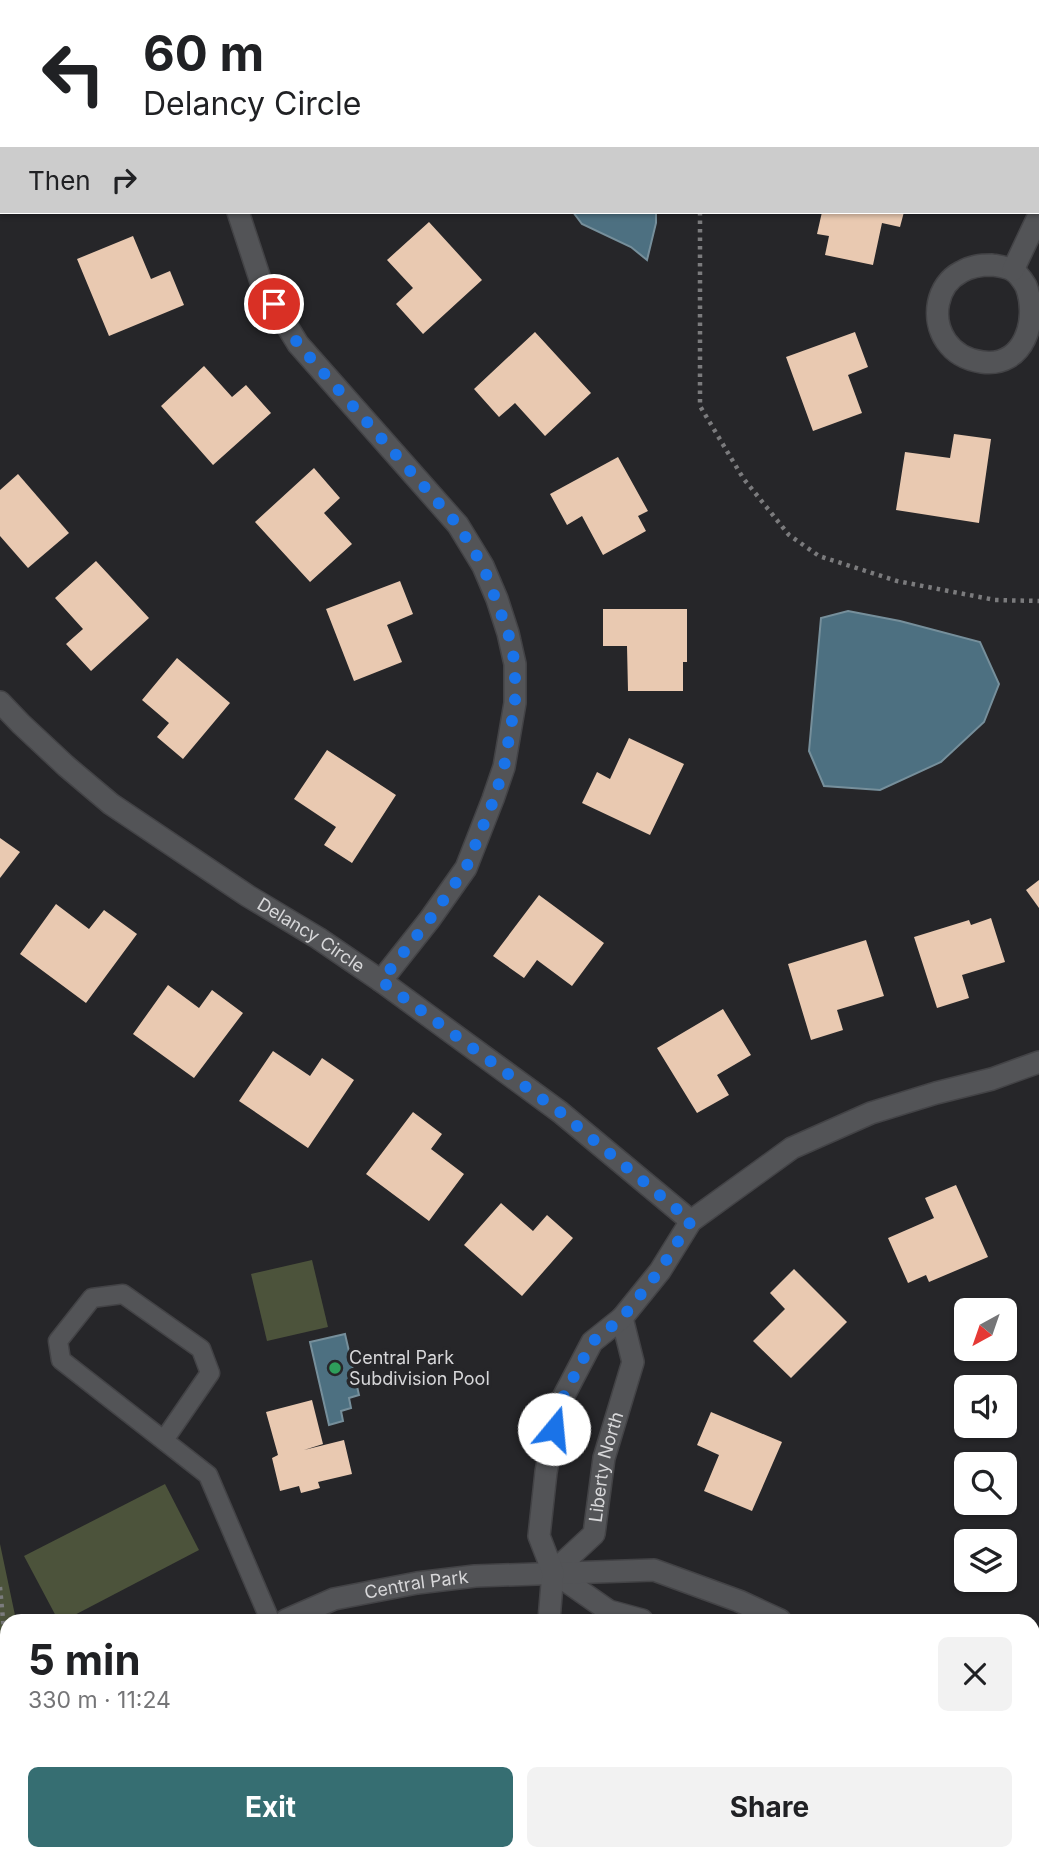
<!DOCTYPE html>
<html lang="en">
<head>
<meta charset="utf-8">
<style>
	body { margin:0; font-family:Inter,sans-serif; background:#f2f2f2; color:#202124; height:100vh; display:flex; flex-direction:column; font-size:26px; white-space:nowrap }
	* { box-sizing:border-box; margin:0 }
	p { font-size:23px; color:#757577 }
	.icon { flex:none; width:38px; height:38px; fill:none; stroke:currentColor; stroke-width:2; stroke-linecap:round; stroke-linejoin:round }
	.map { position:relative; flex:1; overflow:hidden }
	.drawer { position:absolute; left:0px; top:1614px; width:1040px; height:247px; display:flex; flex-direction:column; background:#fff; border-radius:21px 21px 0 0; box-shadow:0 2px 5px #0004 }
	.drawer>* { flex:none }
	.banner { position:absolute; left:0px; top:0px; width:1040px; height:214px; box-shadow:0 2px 5px #0004; background:#fff; color:#202124; overflow:hidden }
	.needle { width:46px; rotate:220deg }
	.controls { position:absolute; left:954px; top:1298px; display:grid; gap:14px }
	.controls a { display:grid; place-items:center; width:63px; height:63px; border-radius:10px; background:#fff; box-shadow:0 2px 5px #0004; font-size:35px }
	.pin { position:absolute; display:grid; place-items:center; width:60px; height:60px; color:#fff; margin:-30px; border:4px solid #fff; border-radius:50%; box-shadow:0 2px 7px #0007 }
	.me { position:absolute; width:77px; margin:-38px; rotate:17deg; stroke-linejoin:round; filter:drop-shadow(0 0 5px #0008) }
	.turn { display:flex; align-items:center; gap:24px; height:147px; padding:0 28px; font-size:32px }
	.turn .icon { width:91px; height:91px; stroke-width:2.5 }
	.turn b { display:block; font-size:49px; line-height:60px }
	.then { display:flex; align-items:center; height:66px; padding:0 28px; background:#0003; gap:14px; font-size:26px }
	.round { display:grid; place-items:center; flex:none; width:74px; height:74px; border-radius:10px; background:#f2f2f2 }
	.overview { display:flex; align-items:center; justify-content:space-between; height:119px; padding:0 28px }
	h1 { font-size:42px; font-weight:700; line-height:52px }
	.action { display:flex; gap:14px; margin-top:auto; padding:14px 28px }
	.action a { flex:1; height:80px; border-radius:10px; background:#366e72; color:#fff; font-size:28px; font-weight:700; line-height:80px; text-align:center }
	.action a+a { background:#f2f2f2; color:#202124 }
	.map>svg:first-child { display:block }
</style>
</head>
<body>
<div class="map">
<svg width="1039" height="1859" viewBox="0 0 1039 1859">
	<rect width="100%" height="100%" fill="#262629"/>
	<g fill="#4c533b">
		<path d="M 312,1260 L 328,1327 L 267,1341 L 251,1274 Z"/>
		<path d="M 165,1484 L 199,1550 L 65,1620 L 58,1620 L 24,1556 Z"/>
		<path d="M 0,1544 L 16,1620 L 7,1620 L 7,1700 L 0,1704 Z"/>
	</g>
	<g fill="#4d7081" stroke="#768f9b" stroke-width="2">
		<path d="M 573,212 L 656,212 L 656,223 L 647,260 L 631,247 L 582,224 Z"/>
		<path d="M 848,611 L 900,621 L 980,642 L 999,684 L 984,722 L 941,762 L 880,790 L 824,786 L 809,751 L 821,618 Z"/>
		<path d="M 345,1334 L 359,1395 L 349,1398 L 351,1408 L 341,1411 L 343,1421 L 329,1425 L 310,1342 Z"/>
	</g>
	<g fill="#e9c9b1">
		<path d="M 822,212 L 904,212 L 900,227 L 882,223 L 873,265 L 825,255 L 829,236 L 817,234 Z"/>
		<path d="M 429,222 L 482,280 L 423,334 L 396,304 L 413,288 L 387,260 Z"/>
		<path d="M 133,236 L 151,279 L 170,271 L 184,305 L 109,336 L 77,259 Z"/>
		<path d="M 535,332 L 591,393 L 545,436 L 515,403 L 499,417 L 474,389 Z"/>
		<path d="M 855,332 L 868,367 L 848,375 L 862,413 L 813,431 L 786,357 Z"/>
		<path d="M 204,366 L 232,397 L 246,385 L 271,413 L 213,465 L 161,406 Z"/>
		<path d="M 954,434 L 991,439 L 979,523 L 896,510 L 905,452 L 950,458 Z"/>
		<path d="M 618,457 L 648,511 L 638,516 L 646,531 L 603,555 L 582,516 L 567,525 L 550,494 Z"/>
		<path d="M 314,468 L 340,498 L 324,513 L 352,544 L 310,582 L 255,522 Z"/>
		<path d="M 18,474 L 69,533 L 28,568 L 0,536 L 0,490 Z"/>
		<path d="M 96,561 L 149,618 L 91,671 L 66,644 L 83,629 L 55,598 Z"/>
		<path d="M 400,581 L 413,614 L 387,625 L 402,662 L 354,681 L 326,609 Z"/>
		<path d="M 603,609 L 687,609 L 687,662 L 683,662 L 683,691 L 628,691 L 627,646 L 603,646 Z"/>
		<path d="M 177,658 L 230,703 L 183,759 L 157,737 L 169,723 L 142,700 Z"/>
		<path d="M 629,738 L 684,764 L 650,835 L 582,803 L 597,772 L 610,779 Z"/>
		<path d="M 327,750 L 396,795 L 352,863 L 324,845 L 336,827 L 294,799 Z"/>
		<path d="M 0,838 L 20,852 L 0,878 Z"/>
		<path d="M 1039,880 L 1039,908 L 1026,890 Z"/>
		<path d="M 539,895 L 604,943 L 572,986 L 537,960 L 524,978 L 493,956 Z"/>
		<path d="M 56,904 L 89,929 L 104,910 L 137,934 L 86,1003 L 20,954 Z"/>
		<path d="M 991,918 L 1005,962 L 962,975 L 969,998 L 937,1008 L 914,937 L 969,920 L 971,925 Z"/>
		<path d="M 866,940 L 884,996 L 837,1010 L 843,1030 L 811,1040 L 788,964 Z"/>
		<path d="M 168,985 L 199,1008 L 212,990 L 243,1013 L 194,1078 L 133,1034 Z"/>
		<path d="M 723,1009 L 751,1055 L 717,1075 L 729,1095 L 697,1113 L 657,1048 Z"/>
		<path d="M 273,1051 L 310,1076 L 322,1058 L 354,1080 L 308,1148 L 239,1101 Z"/>
		<path d="M 413,1112 L 442,1134 L 431,1149 L 464,1174 L 429,1221 L 366,1174 Z"/>
		<path d="M 956,1185 L 988,1257 L 929,1282 L 926,1275 L 908,1283 L 888,1238 L 934,1218 L 925,1198 Z"/>
		<path d="M 501,1203 L 533,1231 L 547,1215 L 573,1238 L 522,1296 L 464,1245 Z"/>
		<path d="M 794,1269 L 847,1322 L 791,1378 L 753,1341 L 785,1309 L 770,1293 Z"/>
		<path d="M 312,1400 L 323,1444 L 304,1450 L 344,1440 L 352,1474 L 318,1482 L 320,1488 L 301,1493 L 299,1486 L 280,1491 L 272,1458 L 278,1455 L 266,1412 Z"/>
		<path d="M 711,1412 L 782,1442 L 752,1511 L 704,1491 L 719,1455 L 697,1445 Z"/>
	</g>
	<g fill="none" stroke-linecap="round" stroke-linejoin="round">
		<g stroke="#434346" stroke-width="21">
			<path id="lane" d="M 164,1440 L 210,1373 L 201,1349 L 123,1294 L 92,1298 L 58,1341 L 61,1360 L 208,1475 L 270,1620"/>
		</g>
		<g stroke="#434346" stroke-width="24">
			<g id="street">
				<path d="M 241,2 L 242,0"/>
				<path d="M 238,212 L 262,285 L 298,344 L 458,525 L 483,566 L 497,599 L 508,633 L 515,664 L 515,703 L 504,767 L 493,799 L 466,868 L 430,919 L 381,981"/>
				<path d="M 992,265 C 998,266 1007,267 1012,270 C 1018,273 1023,281 1026,286 C 1039,320 1024,368 982,362 C 967,360 955,354 946,341 C 931,319 936,285 961,272 C 971,266 980,265 992,265 Z"/>
				<path d="M 1013,270 L 1039,215"/>
				<path id="s1" d="M 0,702 L 21,724 L 66,766 L 111,804 L 248,896 L 318,938 L 381,981 L 560,1112 L 691,1221"/>
				<path id="s2" d="M 553,1572 L 594,1534 L 604,1458 L 633,1362 L 622,1318"/>
				<path d="M 553,1572 L 609,1611 L 642,1620"/>
				<path id="s3" d="M 286,1620 L 334,1599 L 417,1583 L 475,1576 L 654,1570 L 739,1601 L 780,1620"/>
				<path d="M 549,1620 L 553,1572 L 539,1536 L 546,1472 L 558,1407 L 592,1342 L 622,1318 L 660,1271 L 691,1221 L 792,1148 L 871,1113 L 936,1093 L 992,1079 L 1039,1062"/>
				<path d="M 0,1766 L 7,1762"/>
				<path d="M 505,1859 L 508,1853"/>
			</g>
		</g>
		<g stroke="#434346" stroke-width="24">
			<g id="secondary">
				<path d="M 1032,1810 L 1039,1802"/>
				<path d="M 1032,1842 L 1039,1847"/>
				<path d="M 994,1859 L 998,1853"/>
			</g>
		</g>
		<g stroke="#7b7b7d" stroke-width="4.5" stroke-dasharray="3.5 5" stroke-linecap="butt">
			<path d="M 660,2 L 661,0"/>
			<path d="M 700,212 L 700,406 L 743,478 L 789,535 L 819,556 L 897,581 L 995,600 L 1039,601"/>
			<path d="M 0,1587 L 5,1641 L 0,1652"/>
		</g>
		<use href="#lane" stroke="#535457" stroke-width="18"/>
		<use href="#street" stroke="#535457" stroke-width="21"/>
		<use href="#secondary" stroke="#805a6e" stroke-width="21"/>
	</g>
	<g fill="none" stroke-linecap="round" stroke-linejoin="round">
		<path stroke="#1a73e8" stroke-width="12" stroke-dasharray="0 21.6" d="M 274,304 L 298,344 L 458,525 L 483,566 L 508,632 L 515,664 L 515,703 L 504,767 L 494,799 L 466,868 L 430,919 L 381,981 L 560,1112 L 691,1221 L 660,1270 L 622,1318 L 592,1342 L 558,1407 L 554,1429"/>
	</g>
	<circle fill="#2e9e5b" stroke="#262629" stroke-width="2.5" cx="335" cy="1368" r="7"/>
	<g text-anchor="middle" stroke-width="7" stroke-linejoin="round" paint-order="stroke">
		<g font-size="18" fill="#d7d7d9" stroke="#262629">
			<text dy="6" stroke="none"><textPath href="#s1" startOffset="390">Delancy Circle</textPath></text>
			<text dy="6" stroke="none"><textPath href="#s2" startOffset="124">Liberty North</textPath></text>
			<text dy="6" stroke="none"><textPath href="#s3" startOffset="136">Central Park</textPath></text>
		</g>
		<g font-size="18" fill="#d7d7d9" stroke="#262629" text-anchor="start">
			<text x="349" y="1364">Central Park<tspan x="349" dy="21">Subdivision Pool</tspan></text>
		</g>
	</g>
</svg>
<div class="controls">
<a><svg class="needle" viewBox="-14 -14 28 28"><path d="M0-13l5 13h-10z" fill="#e53935"/><path d="M0 13l5-13h-10z" fill="#757577"/></svg></a>
<a><svg class="icon" aria-label="sound" viewBox="0 0 24 24"><path d="M4 9h4l5-4v14l-5-4H4zM17 9q2 3 0 6"/></svg></a>
<a><svg class="icon" aria-label="search" viewBox="0 0 24 24"><circle cx="10" cy="10" r="6"/><path d="M15 15l6 6"/></svg></a>
<a><svg class="icon" aria-label="layers" viewBox="0 0 24 24"><path d="M12 4l9 5-9 5-9-5zM3 14l9 5 9-5"/></svg></a>
</div>
<div class="pin" style="left:274px;top:304px;background:#d93025"><svg class="icon" aria-label="arrive" viewBox="0 0 24 24"><path d="M6 21V4h12l-3 4 3 4H6"/></svg></div>
<svg class="me" style="left:554px;top:1429px" viewBox="-20 -20 40 40"><circle r="19" fill="#fff"/><path d="M0-13L10 11 0 6-10 11z" fill="#1a73e8"/></svg>
<div class="banner">
<div class="turn"><svg class="icon" aria-label="left" viewBox="0 0 24 24"><path d="M17 20v-9H6M10 6l-5 5 5 5"/></svg><div><b>60 m</b>Delancy Circle</div></div>
<div class="then">Then<svg class="icon" aria-label="right" viewBox="0 0 24 24"><path d="M7 20v-9h11M14 6l5 5-5 5"/></svg></div>
</div>
<section class="drawer">
<div class="overview"><div><h1>5 min</h1><p>330 m · 11:24</p></div><a class="round"><svg class="icon" aria-label="close" viewBox="0 0 24 24"><path d="M6 6l12 12M18 6L6 18"/></svg></a></div>
<div class="action"><a>Exit</a><a>Share</a></div>
</section>
</div>
</body>
</html>
